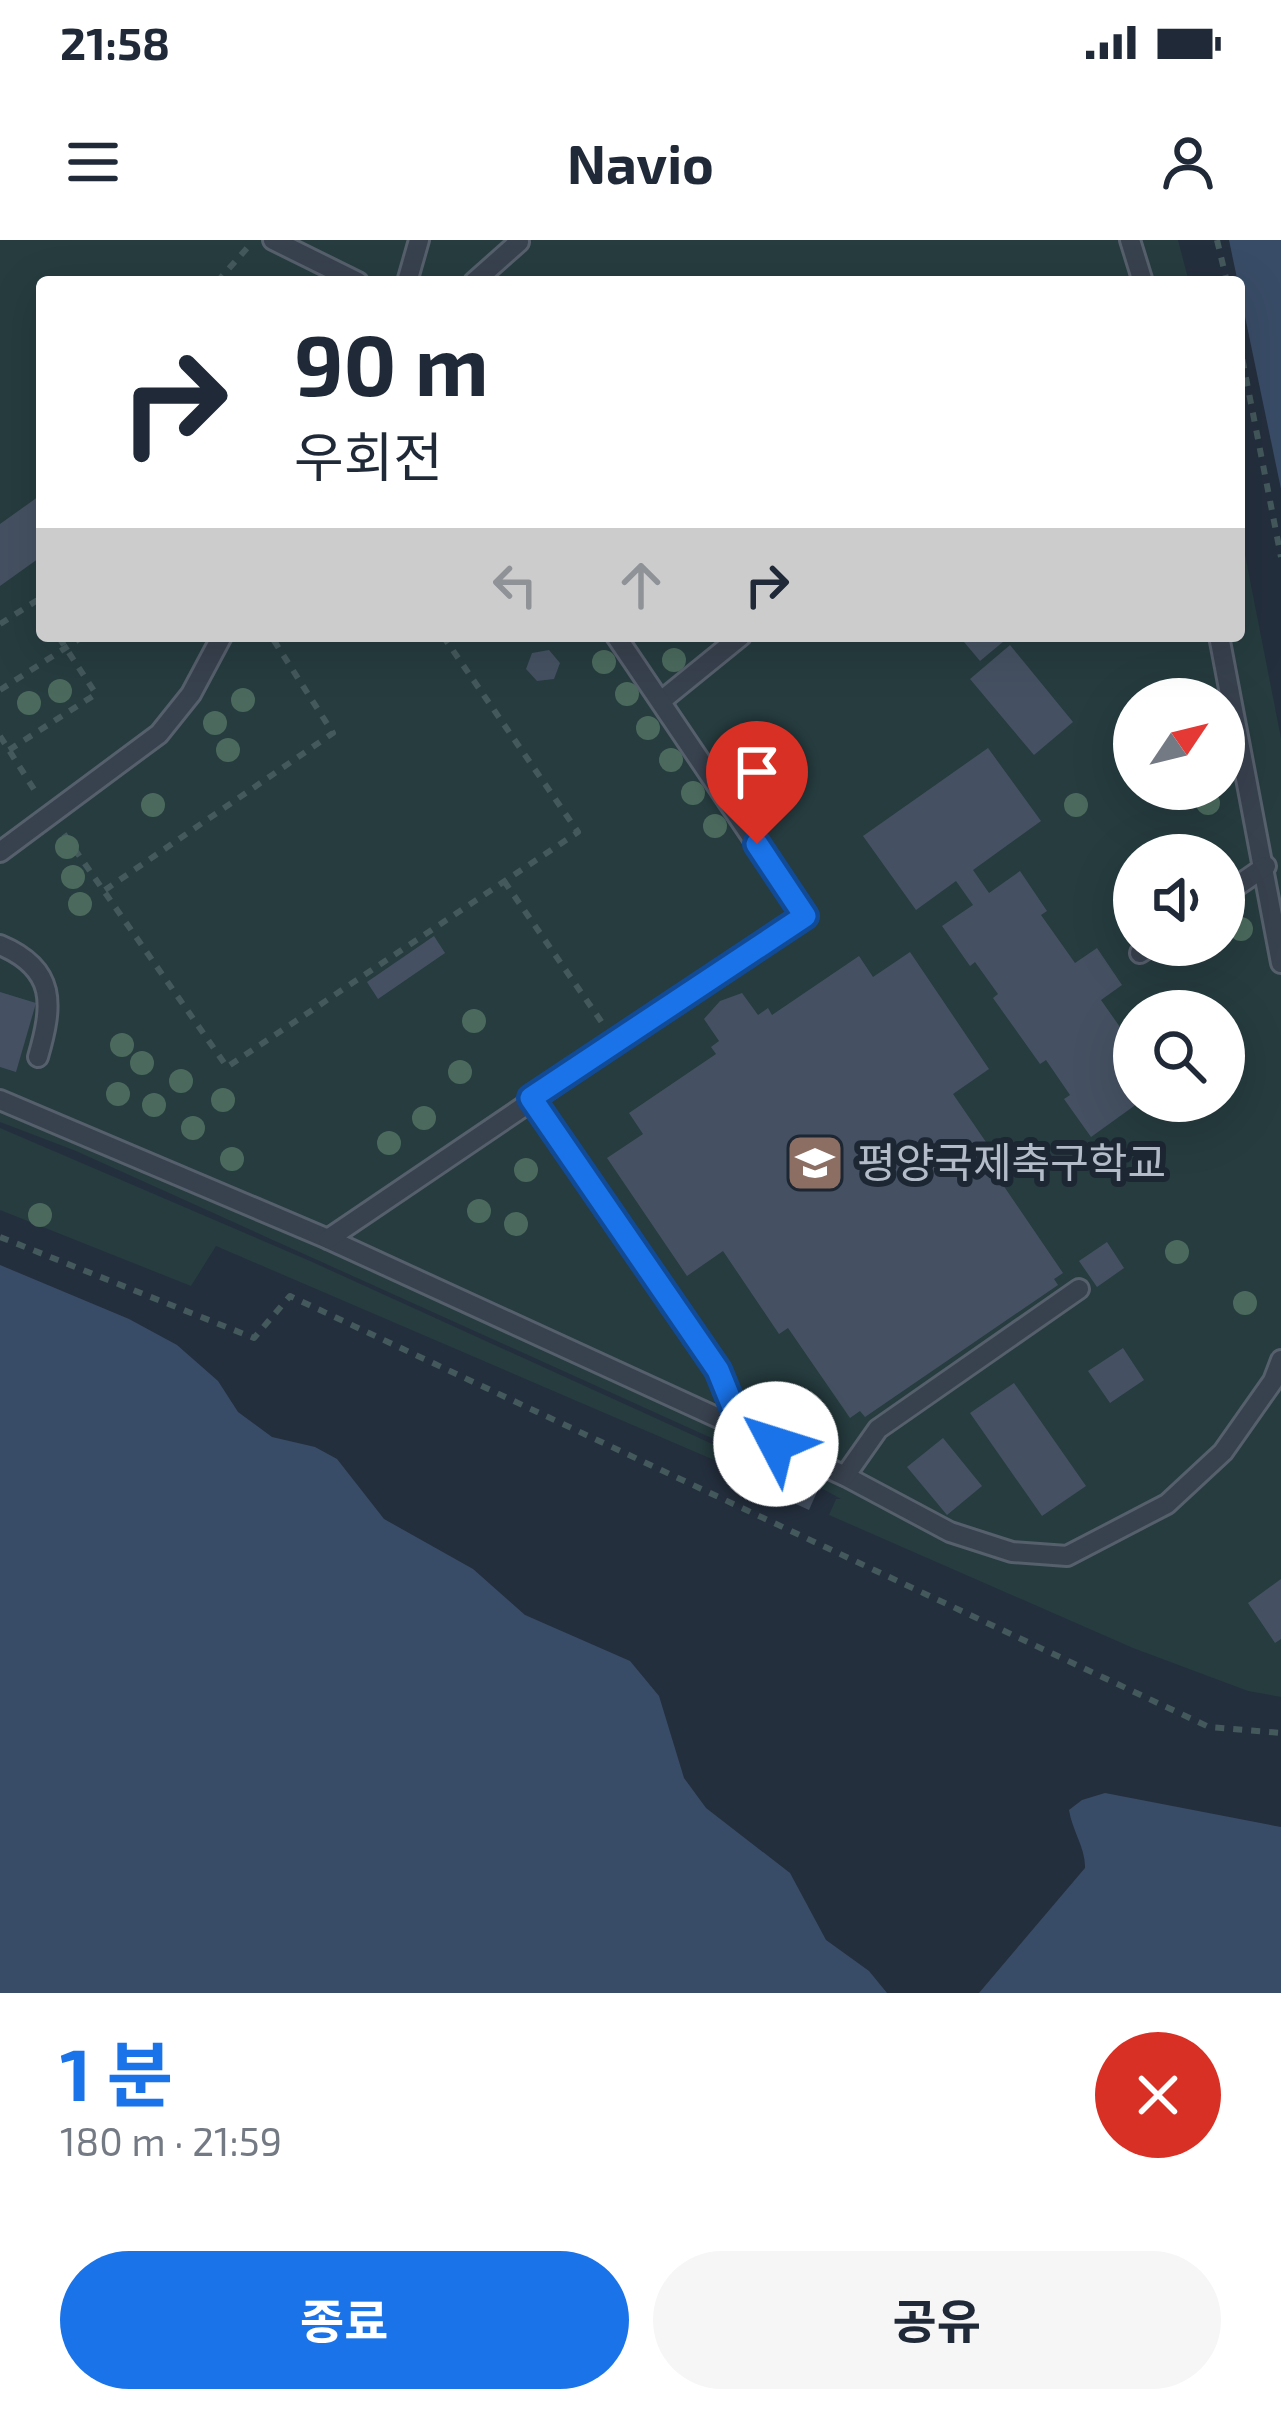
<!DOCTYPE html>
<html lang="ko">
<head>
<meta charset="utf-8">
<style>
	body { margin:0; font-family:"Exo 2","Noto Sans KR",sans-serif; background:#f6f6f7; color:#1f2937; height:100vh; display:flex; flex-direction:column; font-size:45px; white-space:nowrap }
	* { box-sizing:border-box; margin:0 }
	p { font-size:39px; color:#747a83 }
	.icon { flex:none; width:66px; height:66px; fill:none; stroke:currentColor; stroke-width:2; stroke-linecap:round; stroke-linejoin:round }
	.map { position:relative; height:1753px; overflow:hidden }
	.drawer { display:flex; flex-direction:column; background:#fff; flex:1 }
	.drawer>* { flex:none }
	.guide { position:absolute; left:36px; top:36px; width:1209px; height:366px; border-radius:12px; box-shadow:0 12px 48px #0002; background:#fff; color:#1f2937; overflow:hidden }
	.needle { width:78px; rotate:55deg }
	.buttons { position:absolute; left:1113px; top:438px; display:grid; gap:24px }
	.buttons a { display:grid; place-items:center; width:132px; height:132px; border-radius:50%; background:#fff; box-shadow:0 12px 48px #0002; font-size:60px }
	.pin { position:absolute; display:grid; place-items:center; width:102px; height:102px; color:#fff; margin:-123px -51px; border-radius:50% 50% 50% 0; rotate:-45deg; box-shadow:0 0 12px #0007 }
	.pin .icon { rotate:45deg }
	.me { position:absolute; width:132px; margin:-66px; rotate:310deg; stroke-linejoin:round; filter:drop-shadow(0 0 9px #0008) }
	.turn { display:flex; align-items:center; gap:42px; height:252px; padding:0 60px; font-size:54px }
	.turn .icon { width:156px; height:156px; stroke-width:2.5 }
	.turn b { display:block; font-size:84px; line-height:102px }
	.lanes { display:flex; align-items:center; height:114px; padding:0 60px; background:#0003; justify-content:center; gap:60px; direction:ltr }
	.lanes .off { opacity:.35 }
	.round { display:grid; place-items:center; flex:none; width:126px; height:126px; border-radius:63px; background:#f6f6f7 }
	.summary { display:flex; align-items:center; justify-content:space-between; height:204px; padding:0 60px }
	h1 { font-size:72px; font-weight:700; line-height:90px; color:#1a73e8 }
	.action { display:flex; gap:24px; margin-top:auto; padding:24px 60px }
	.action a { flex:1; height:138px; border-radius:72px; background:#1a73e8; color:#fff; font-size:48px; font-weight:700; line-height:138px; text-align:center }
	.action a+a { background:#f6f6f7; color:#1f2937 }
	.status { display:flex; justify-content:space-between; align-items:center; height:84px; padding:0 60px; background:#fff; direction:ltr }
	.status svg { height:33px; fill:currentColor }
	header { display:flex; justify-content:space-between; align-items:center; height:156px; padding:0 60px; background:#fff; font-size:54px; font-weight:700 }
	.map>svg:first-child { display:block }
</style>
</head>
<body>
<div class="status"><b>21:58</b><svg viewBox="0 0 49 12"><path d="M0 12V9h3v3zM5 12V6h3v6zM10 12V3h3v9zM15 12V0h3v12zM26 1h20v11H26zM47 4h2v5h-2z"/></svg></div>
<header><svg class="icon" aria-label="menu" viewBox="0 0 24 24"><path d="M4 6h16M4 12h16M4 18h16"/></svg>Navio<svg class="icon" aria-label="person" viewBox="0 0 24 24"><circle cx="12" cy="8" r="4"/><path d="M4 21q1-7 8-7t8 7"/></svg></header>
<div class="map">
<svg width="1281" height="1753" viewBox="0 0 1281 1753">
	<rect width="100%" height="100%" fill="#242f3e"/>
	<g fill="#263c3f" fill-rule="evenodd">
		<path d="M 0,0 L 1178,0 L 1189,42 L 42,42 L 42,396 L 1239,396 L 1239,284 L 1281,498 L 1281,1457 L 1248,1451 L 1133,1408 L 829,1275 L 836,1259 L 841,1259 L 772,1221 L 769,1224 L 76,911 L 0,882 ZM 1134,459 L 1224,459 L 1224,549 L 1134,549 ZM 1134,615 L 1224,615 L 1224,705 L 1134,705 ZM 1134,771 L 1224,771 L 1224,861 L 1134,861 Z"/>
		<path d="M 0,888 L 310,1021 L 765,1228 L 763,1235 L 746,1228 L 742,1232 L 216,1006 L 191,1046 L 0,970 Z"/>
	</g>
	<g fill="#394c67">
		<path d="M 1229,0 L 1281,0 L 1281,249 Z"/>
		<path d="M 0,1025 L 129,1079 L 177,1105 L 218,1141 L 238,1172 L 272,1197 L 315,1207 L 337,1219 L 384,1279 L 473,1329 L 525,1375 L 630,1421 L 659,1456 L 684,1538 L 706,1568 L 790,1633 L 826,1700 L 869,1731 L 887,1753 L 0,1753 Z"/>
		<path d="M 1105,1553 L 1281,1587 L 1281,1753 L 979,1753 L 1085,1628 C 1086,1609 1072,1590 1069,1570 L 1082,1560 Z"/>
	</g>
	<g fill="#455162">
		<path d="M 42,254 L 42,316 L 0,346 L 0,284 Z"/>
		<path d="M 959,396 L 1010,396 L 980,421 Z"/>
		<path d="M 1010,405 L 1073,482 L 1034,515 L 970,439 Z"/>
		<path d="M 549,410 L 560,423 L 554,439 L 537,441 L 526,429 L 532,413 Z"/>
		<path d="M 988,508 L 1041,581 L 973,630 L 989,653 L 1020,631 L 1047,671 L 1041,675 L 1075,723 L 1097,708 L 1122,745 L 1101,760 L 1134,807 L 1134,861 L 1141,861 L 1091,897 L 1064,859 L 1070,855 L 1046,820 L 1040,824 L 993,758 L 998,754 L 975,722 L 970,726 L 942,686 L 973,665 L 956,641 L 916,670 L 863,596 Z"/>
		<path d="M 434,696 L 445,713 L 378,759 L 367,742 Z"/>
		<path d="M 910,712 L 989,829 L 953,854 L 1010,937 L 1001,942 L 1063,1033 L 1054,1039 L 1058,1045 L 865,1177 L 860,1171 L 850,1178 L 788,1088 L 779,1094 L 723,1011 L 687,1036 L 607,918 L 643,894 L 629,873 L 716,814 L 711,807 L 719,801 L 704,779 L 720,761 L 742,753 L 758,775 L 768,768 L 772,775 L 859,716 L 873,737 Z"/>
		<path d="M 0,752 L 36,763 L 16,832 L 0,827 Z"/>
		<path d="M 1107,1002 L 1124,1028 L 1097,1047 L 1079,1021 Z"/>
		<path d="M 1123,1108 L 1144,1140 L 1110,1163 L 1088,1131 Z"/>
		<path d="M 1014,1143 L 1086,1246 L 1042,1276 L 970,1173 Z"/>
		<path d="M 943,1198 L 982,1246 L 947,1275 L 907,1227 Z"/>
		<path d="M 772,1223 L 820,1245 L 809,1270 L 761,1248 Z"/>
		<path d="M 1281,1339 L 1281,1399 L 1275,1403 L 1248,1363 Z"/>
	</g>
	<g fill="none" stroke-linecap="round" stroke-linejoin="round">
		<g stroke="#565f6c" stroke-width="24">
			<g id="service">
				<path d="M 273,0 L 358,42"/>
				<path d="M 1130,0 L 1143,42"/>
				<path d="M 407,42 L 419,0"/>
				<path d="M 474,42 L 519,2"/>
				<path d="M 1219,396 L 1281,723"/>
				<path d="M 661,461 L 741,396"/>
				<path d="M 0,612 L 159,494 L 191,454 L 222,396"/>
				<path d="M 1224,655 L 1266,626"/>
				<path d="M 0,705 C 57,729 53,765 38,817"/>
				<path d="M 1140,713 L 1152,705"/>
				<path d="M 531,858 L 718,1130 L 742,1189"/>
				<path d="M 0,860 L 328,999 L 845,1236 L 950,1292 L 1012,1312 L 1067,1316 L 1167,1264 L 1223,1212 L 1273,1141 L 1281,1120"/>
				<path d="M 328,999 L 805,676 L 616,396"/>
				<path d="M 845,1236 L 878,1189 L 1079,1049"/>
			</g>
		</g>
		<g stroke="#44595c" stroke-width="6" stroke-dasharray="9 9" stroke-linecap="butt">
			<path d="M 1217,0 L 1227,42"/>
			<path d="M 217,42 L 249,6"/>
			<path d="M 1239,102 L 1281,317"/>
			<path d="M 0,384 L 36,361 L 42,370"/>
			<path d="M 0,450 L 84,396"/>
			<path d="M 0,496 L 37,554"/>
			<path d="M 9,510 L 96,454 L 58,396"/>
			<path d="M 64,594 L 227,827 L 578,592 L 443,396"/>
			<path d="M 504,641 L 603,784"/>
			<path d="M 105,650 L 333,493 L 271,396"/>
			<path d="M 0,997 L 254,1098 L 290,1056 L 1209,1487 L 1281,1493"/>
		</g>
		<use href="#service" stroke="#38414e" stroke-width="18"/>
	</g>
	<g fill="#4b6a5d">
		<circle cx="674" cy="420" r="12"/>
		<circle cx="604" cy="422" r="12"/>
		<circle cx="60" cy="451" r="12"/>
		<circle cx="627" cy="454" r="12"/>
		<circle cx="243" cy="460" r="12"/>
		<circle cx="29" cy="463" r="12"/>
		<circle cx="215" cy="483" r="12"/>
		<circle cx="648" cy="488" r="12"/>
		<circle cx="228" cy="510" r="12"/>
		<circle cx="671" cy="520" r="12"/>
		<circle cx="693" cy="553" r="12"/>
		<circle cx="1208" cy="563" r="12"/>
		<circle cx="153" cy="565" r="12"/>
		<circle cx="1076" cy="565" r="12"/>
		<circle cx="715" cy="586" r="12"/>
		<circle cx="67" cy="607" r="12"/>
		<circle cx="73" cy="637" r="12"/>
		<circle cx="80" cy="664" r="12"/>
		<circle cx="1241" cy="689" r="12"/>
		<circle cx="474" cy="781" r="12"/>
		<circle cx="122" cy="805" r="12"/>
		<circle cx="142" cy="823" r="12"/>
		<circle cx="460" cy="832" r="12"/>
		<circle cx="181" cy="841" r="12"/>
		<circle cx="118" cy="854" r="12"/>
		<circle cx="223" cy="860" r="12"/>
		<circle cx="154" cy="865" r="12"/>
		<circle cx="424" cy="878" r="12"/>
		<circle cx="193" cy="888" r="12"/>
		<circle cx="389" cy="903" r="12"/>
		<circle cx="232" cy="919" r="12"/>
		<circle cx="526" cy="930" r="12"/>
		<circle cx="479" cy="971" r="12"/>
		<circle cx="40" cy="975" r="12"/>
		<circle cx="516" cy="984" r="12"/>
		<circle cx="1177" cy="1012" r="12"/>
		<circle cx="1245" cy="1063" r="12"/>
	</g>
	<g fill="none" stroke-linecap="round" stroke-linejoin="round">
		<g stroke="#114b97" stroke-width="30">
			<path id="route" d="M 757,604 L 805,676 L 531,858 L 718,1130 L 742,1189 L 776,1204"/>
		</g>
		<use href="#route" stroke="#1a73e8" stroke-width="21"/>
	</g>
	<defs>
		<g id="school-square" transform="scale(3)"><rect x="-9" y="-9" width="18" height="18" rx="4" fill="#8d6e63" stroke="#1d2633"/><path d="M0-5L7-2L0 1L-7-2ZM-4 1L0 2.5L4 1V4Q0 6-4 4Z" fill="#fff"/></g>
	</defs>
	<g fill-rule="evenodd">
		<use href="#school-square" x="815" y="923"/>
	</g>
	<g text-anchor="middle" stroke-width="12" stroke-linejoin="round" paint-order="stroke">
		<g font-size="42" fill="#b4bcc9" stroke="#1d2633" text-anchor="start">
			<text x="857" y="938">평양국제축구학교</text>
		</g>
	</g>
</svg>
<div class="buttons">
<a><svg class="needle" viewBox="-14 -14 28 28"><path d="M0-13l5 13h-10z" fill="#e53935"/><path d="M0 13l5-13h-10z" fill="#747a83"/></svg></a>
<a><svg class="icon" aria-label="sound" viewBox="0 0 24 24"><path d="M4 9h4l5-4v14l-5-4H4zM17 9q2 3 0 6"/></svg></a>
<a><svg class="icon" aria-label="search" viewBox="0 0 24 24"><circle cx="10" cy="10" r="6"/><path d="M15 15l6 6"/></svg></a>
</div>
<div class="pin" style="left:757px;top:604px;background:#d93025"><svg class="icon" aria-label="arrive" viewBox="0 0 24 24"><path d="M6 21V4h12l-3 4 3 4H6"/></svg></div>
<svg class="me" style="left:776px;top:1204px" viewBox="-20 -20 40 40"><circle r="19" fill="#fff"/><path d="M0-13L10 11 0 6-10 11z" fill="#1a73e8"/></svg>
<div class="guide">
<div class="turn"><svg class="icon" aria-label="right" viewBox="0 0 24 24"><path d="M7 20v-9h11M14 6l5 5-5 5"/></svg><div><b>90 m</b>우회전</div></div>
<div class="lanes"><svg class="icon off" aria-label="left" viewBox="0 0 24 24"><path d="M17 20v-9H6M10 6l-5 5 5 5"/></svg><svg class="icon off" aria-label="ahead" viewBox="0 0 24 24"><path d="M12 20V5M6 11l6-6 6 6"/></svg><svg class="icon" aria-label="right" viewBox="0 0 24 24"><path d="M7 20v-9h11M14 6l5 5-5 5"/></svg></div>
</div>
</div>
<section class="drawer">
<div class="summary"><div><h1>1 분</h1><p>180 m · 21:59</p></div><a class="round" style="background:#d93025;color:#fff"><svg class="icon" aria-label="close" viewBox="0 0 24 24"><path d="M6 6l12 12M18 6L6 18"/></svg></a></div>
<div class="action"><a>종료</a><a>공유</a></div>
</section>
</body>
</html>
